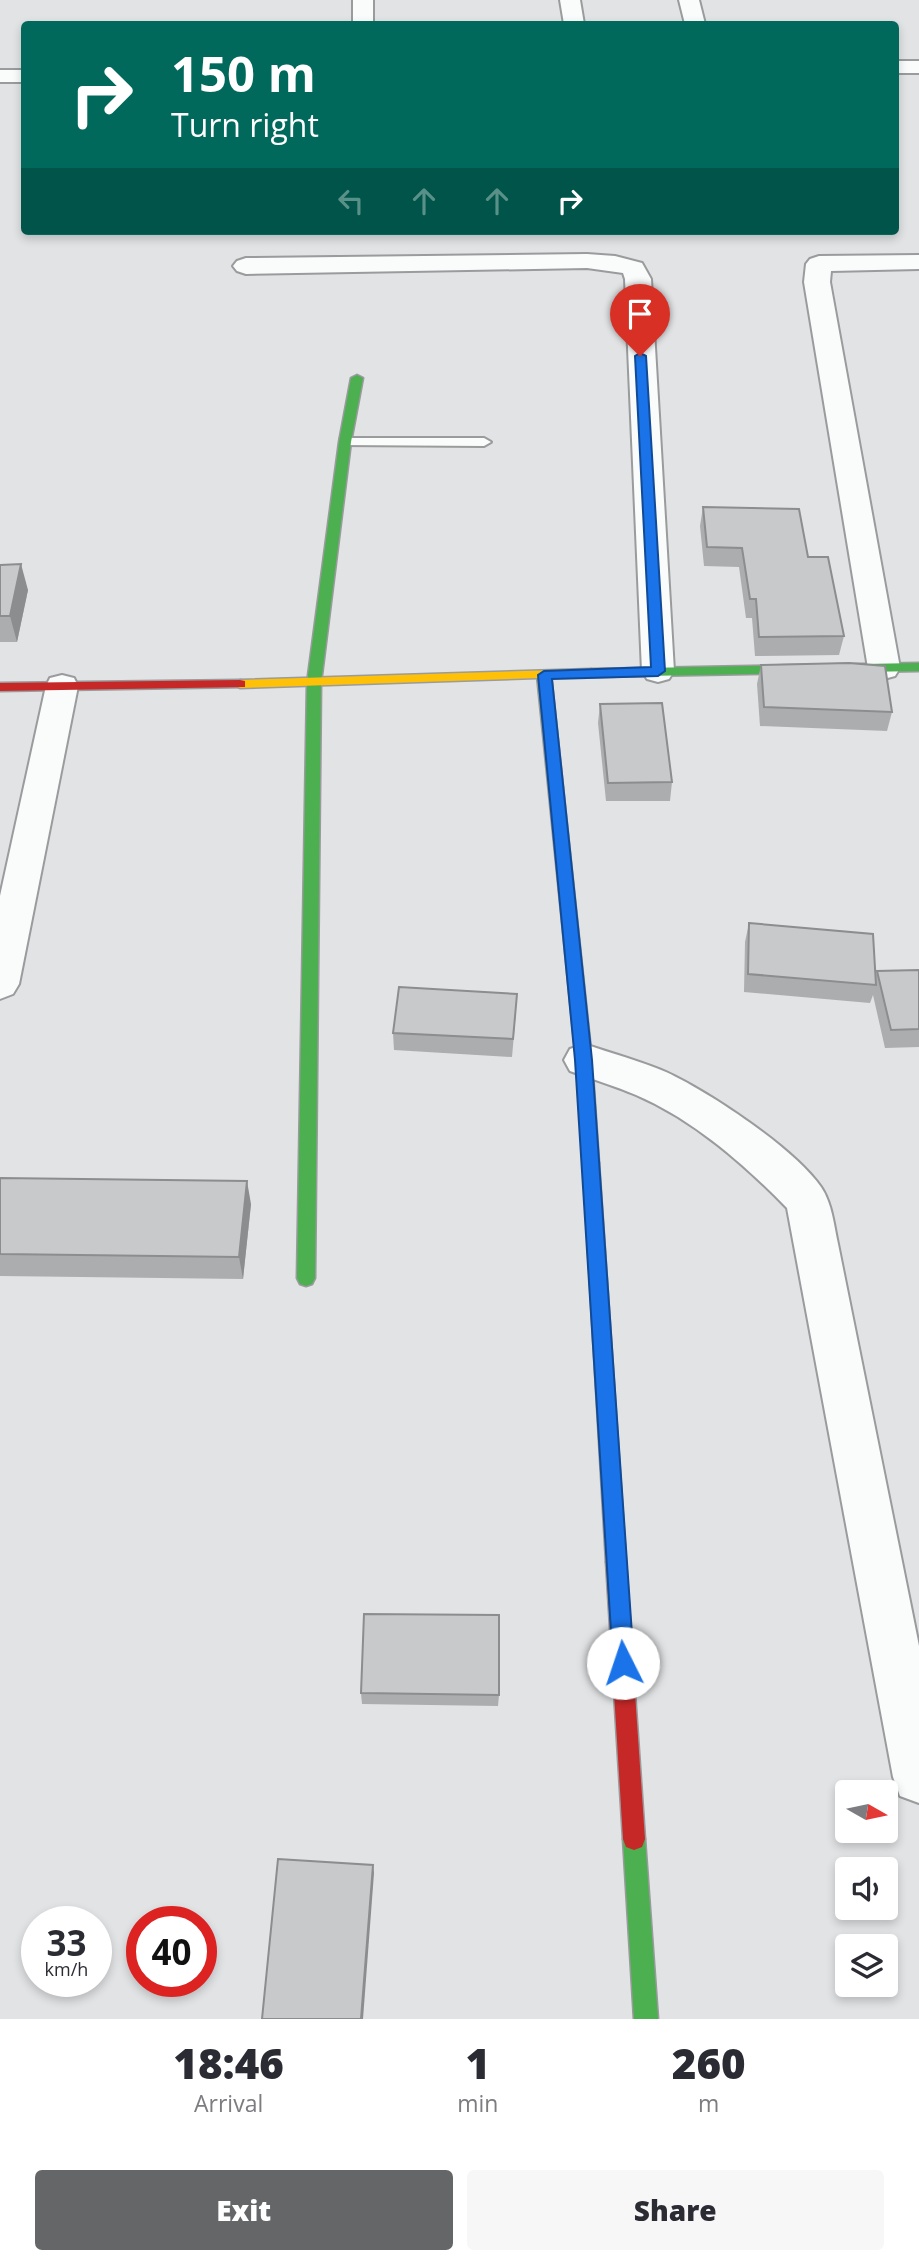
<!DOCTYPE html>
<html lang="en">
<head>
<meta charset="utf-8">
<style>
	body { margin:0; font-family:"Open Sans",sans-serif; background:#f7f7f7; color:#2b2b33; height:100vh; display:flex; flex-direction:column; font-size:26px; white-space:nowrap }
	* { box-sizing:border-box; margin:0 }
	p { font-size:23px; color:#7c7c81 }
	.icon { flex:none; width:38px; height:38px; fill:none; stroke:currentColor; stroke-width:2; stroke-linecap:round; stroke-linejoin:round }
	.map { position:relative; height:2019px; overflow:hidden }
	.sheet { display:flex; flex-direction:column; background:#fff; flex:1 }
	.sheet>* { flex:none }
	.guide { position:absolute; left:21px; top:21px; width:878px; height:214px; border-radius:7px; box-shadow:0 4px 10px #0003; background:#00695c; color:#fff; overflow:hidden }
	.needle { width:46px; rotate:99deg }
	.controls { position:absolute; left:835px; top:1780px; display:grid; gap:14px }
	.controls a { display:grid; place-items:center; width:63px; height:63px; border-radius:7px; background:#fff; box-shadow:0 4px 10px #0003; font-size:35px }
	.speed { position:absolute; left:21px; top:1906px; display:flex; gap:14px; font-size:35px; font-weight:700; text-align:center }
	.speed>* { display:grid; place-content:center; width:91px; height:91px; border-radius:50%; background:#fff; box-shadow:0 4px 10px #0003; line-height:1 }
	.speed small { font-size:18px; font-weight:400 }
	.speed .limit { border:10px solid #d22; background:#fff; color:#111 }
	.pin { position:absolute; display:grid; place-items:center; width:60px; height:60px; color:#fff; margin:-72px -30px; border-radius:50% 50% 50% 0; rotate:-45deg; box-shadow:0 0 7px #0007 }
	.pin .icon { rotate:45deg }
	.me { position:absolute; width:77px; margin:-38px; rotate:356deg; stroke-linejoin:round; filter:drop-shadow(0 0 5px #0008) }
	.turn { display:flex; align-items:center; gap:24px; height:147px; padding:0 35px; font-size:32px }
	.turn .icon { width:91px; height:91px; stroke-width:2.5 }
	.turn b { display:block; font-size:49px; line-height:60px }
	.lanes { display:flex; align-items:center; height:66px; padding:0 35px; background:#0003; justify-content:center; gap:35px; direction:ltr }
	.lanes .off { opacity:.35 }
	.eta { display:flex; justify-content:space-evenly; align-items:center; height:119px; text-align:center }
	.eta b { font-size:42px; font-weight:800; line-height:49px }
	.primary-button { display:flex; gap:14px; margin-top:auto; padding:14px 35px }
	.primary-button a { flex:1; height:80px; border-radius:7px; background:#646668; color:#fff; font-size:28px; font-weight:800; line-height:80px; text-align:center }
	.primary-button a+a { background:#f7f7f7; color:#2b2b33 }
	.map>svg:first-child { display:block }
</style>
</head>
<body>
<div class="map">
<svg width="919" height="2019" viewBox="0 0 919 2019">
	<rect width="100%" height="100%" fill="#e1e3e5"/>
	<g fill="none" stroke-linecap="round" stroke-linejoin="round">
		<g stroke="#9a9b9d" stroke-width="4">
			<path id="lane" d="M 345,438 L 484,438 L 491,442 L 484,446 L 340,445 L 340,439 Z"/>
		</g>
		<g stroke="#9a9b9d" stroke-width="4">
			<g id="street">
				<rect x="353" y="0" width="20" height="24"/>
				<path d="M 560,0 L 580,0 L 584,24 L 564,24 Z"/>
				<path d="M 679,0 L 699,0 L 705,24 L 685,24 Z"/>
				<rect x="896" y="61" width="23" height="12"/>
				<rect x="0" y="70" width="24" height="12"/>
				<path d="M 587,254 L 615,256 L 642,263 L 651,279 L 674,671 L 669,679 L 658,682 L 647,679 L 642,671 L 625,279 L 623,273 L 587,268 L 246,274 L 237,271 L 233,266 L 237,261 L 246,258 Z"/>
				<path d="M 919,255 L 919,269 L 831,271 L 830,282 L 900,668 L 895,676 L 884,679 L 873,676 L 868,668 L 804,282 L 806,264 L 810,259 L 819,256 Z"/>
				<path d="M 62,675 L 74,678 L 78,686 L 19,984 L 13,994 L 0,999 L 0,896 L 46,686 L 50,678 Z"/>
				<path d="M 584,1044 C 611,1053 640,1061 666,1072 C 709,1092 794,1148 821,1187 C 832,1203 834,1226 838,1244 L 919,1646 L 919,1803 L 900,1796 L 893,1777 L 787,1208 C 744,1164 694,1120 636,1095 C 615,1086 592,1079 570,1071 L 564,1060 L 570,1049 Z"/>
			</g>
		</g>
		<g stroke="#9a9b9d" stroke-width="3">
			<g id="fast">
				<path d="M 357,375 L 363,378 L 351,442 L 321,683 L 315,1278 L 312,1284 L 306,1286 L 300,1284 L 297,1278 L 307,683 L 339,442 L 351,378 Z"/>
				<path d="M 919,663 L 919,671 L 591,677 L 584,673 L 591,669 Z"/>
				<path d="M 544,671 L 551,675 L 592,1060 L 599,1163 L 597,1168 L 591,1170 L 585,1168 L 583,1163 L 576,1060 L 537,675 Z"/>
				<path d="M 634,1828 L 642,1831 L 645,1839 L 658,2019 L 634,2019 L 623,1839 L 626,1831 Z"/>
			</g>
		</g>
		<g stroke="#9a9b9d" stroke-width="3">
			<g id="slow">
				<path d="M 591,669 L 598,673 L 596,676 L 240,688 L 233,684 L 240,680 Z"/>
				<path d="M 591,1156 L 597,1158 L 599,1163 L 626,1562 L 623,1569 L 616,1572 L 609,1569 L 606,1562 L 583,1163 L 585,1158 Z"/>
			</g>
		</g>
		<g stroke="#9a9b9d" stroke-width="3">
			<g id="jam">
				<path d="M 240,680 L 245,681 L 245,687 L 0,691 L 0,683 Z"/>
				<path d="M 616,1552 L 623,1555 L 626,1562 L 645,1839 L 642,1847 L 634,1850 L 626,1847 L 623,1839 L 606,1562 L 609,1555 Z"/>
			</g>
		</g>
		<use href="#lane" fill="#fafbfb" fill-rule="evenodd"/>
		<use href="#street" fill="#fafbfb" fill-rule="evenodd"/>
		<use href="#fast" fill="#4caf50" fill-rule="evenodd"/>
		<use href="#slow" fill="#ffc107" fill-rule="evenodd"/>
		<use href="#jam" fill="#c62828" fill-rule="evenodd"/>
	</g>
	<g fill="#acadaf">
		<path d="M 703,507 L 808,557 L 844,636 L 839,655 L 755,656 L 752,618 L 746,618 L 739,567 L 704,566 L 700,526 Z"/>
		<path d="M 0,565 L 28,590 L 17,642 L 0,642 Z"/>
		<path d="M 761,665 L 892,712 L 887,731 L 760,726 L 757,684 Z"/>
		<path d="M 600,704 L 672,782 L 670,801 L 606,801 L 598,723 Z"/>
		<path d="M 749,923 L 875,975 L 877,971 L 919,970 L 919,1047 L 885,1048 L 873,995 L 870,1003 L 744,992 L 745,942 Z"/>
		<path d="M 516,1012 L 512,1057 L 394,1050 L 393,1033 Z"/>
		<path d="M 0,1178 L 251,1204 L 243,1279 L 0,1276 Z"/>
		<path d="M 361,1693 L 499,1695 L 498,1706 L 362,1704 Z"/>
	</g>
	<g fill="#8c8d8e">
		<path d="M 21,564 L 28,590 L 17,642 L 10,616 Z"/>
		<path d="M 247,1181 L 251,1204 L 243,1279 L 239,1257 Z"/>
		<path d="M 373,1865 L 374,1873 L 363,2019 L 361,2019 Z"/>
	</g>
	<g fill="#c8c9cb" stroke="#8c8d8e" stroke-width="2">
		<path d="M 703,507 L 799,509 L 808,557 L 828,557 L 844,636 L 759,637 L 756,599 L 750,599 L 742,548 L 707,547 Z"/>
		<path d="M 21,564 L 10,616 L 0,616 L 0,565 Z"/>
		<path d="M 849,663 L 885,666 L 892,712 L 764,707 L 761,665 Z"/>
		<path d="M 662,703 L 672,782 L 608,783 L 600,704 Z"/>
		<path d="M 749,923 L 873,934 L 876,985 L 748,974 Z"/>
		<path d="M 919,970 L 919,1029 L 891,1030 L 877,971 Z"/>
		<path d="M 399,987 L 517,994 L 513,1039 L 393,1033 Z"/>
		<path d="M 0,1178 L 247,1181 L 239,1257 L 0,1254 Z"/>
		<path d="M 364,1614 L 499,1615 L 499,1695 L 361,1693 Z"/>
		<path d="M 278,1859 L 373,1865 L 361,2019 L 262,2019 Z"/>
	</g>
	<path fill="#1a73e8" stroke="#114b97" stroke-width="2" d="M 640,353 L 646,356 L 665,671 L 658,676 L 552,679 L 592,1060 L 634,1663 L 631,1670 L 623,1673 L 616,1670 L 613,1663 L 575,1060 L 538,675 L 544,671 L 651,667 L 635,356 Z"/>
</svg>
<div class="controls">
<a><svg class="needle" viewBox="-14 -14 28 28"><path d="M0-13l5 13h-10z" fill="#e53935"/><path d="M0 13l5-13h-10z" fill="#7c7c81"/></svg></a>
<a><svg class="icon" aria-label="sound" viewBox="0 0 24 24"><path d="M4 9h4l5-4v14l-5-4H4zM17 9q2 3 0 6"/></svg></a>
<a><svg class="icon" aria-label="layers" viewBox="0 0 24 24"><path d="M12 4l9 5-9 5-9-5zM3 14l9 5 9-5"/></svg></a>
</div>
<div class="speed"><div>33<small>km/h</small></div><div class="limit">40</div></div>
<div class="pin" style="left:640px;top:356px;background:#d93025"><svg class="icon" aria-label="arrive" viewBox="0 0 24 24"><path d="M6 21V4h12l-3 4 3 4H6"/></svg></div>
<svg class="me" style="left:623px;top:1663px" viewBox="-20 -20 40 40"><circle r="19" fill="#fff"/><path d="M0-13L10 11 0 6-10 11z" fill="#1a73e8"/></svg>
<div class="guide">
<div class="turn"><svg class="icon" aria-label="right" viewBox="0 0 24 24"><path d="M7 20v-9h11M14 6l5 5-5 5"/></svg><div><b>150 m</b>Turn right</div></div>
<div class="lanes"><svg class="icon off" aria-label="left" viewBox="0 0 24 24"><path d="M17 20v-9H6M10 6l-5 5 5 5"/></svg><svg class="icon off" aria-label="ahead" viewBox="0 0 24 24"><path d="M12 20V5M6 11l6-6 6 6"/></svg><svg class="icon off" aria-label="ahead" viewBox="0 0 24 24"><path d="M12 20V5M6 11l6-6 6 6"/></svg><svg class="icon" aria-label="right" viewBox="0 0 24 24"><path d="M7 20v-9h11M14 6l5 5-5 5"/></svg></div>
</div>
</div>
<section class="sheet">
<div class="eta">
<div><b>18:46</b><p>Arrival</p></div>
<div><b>1</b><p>min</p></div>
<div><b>260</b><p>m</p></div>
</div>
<div class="primary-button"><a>Exit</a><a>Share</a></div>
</section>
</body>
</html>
